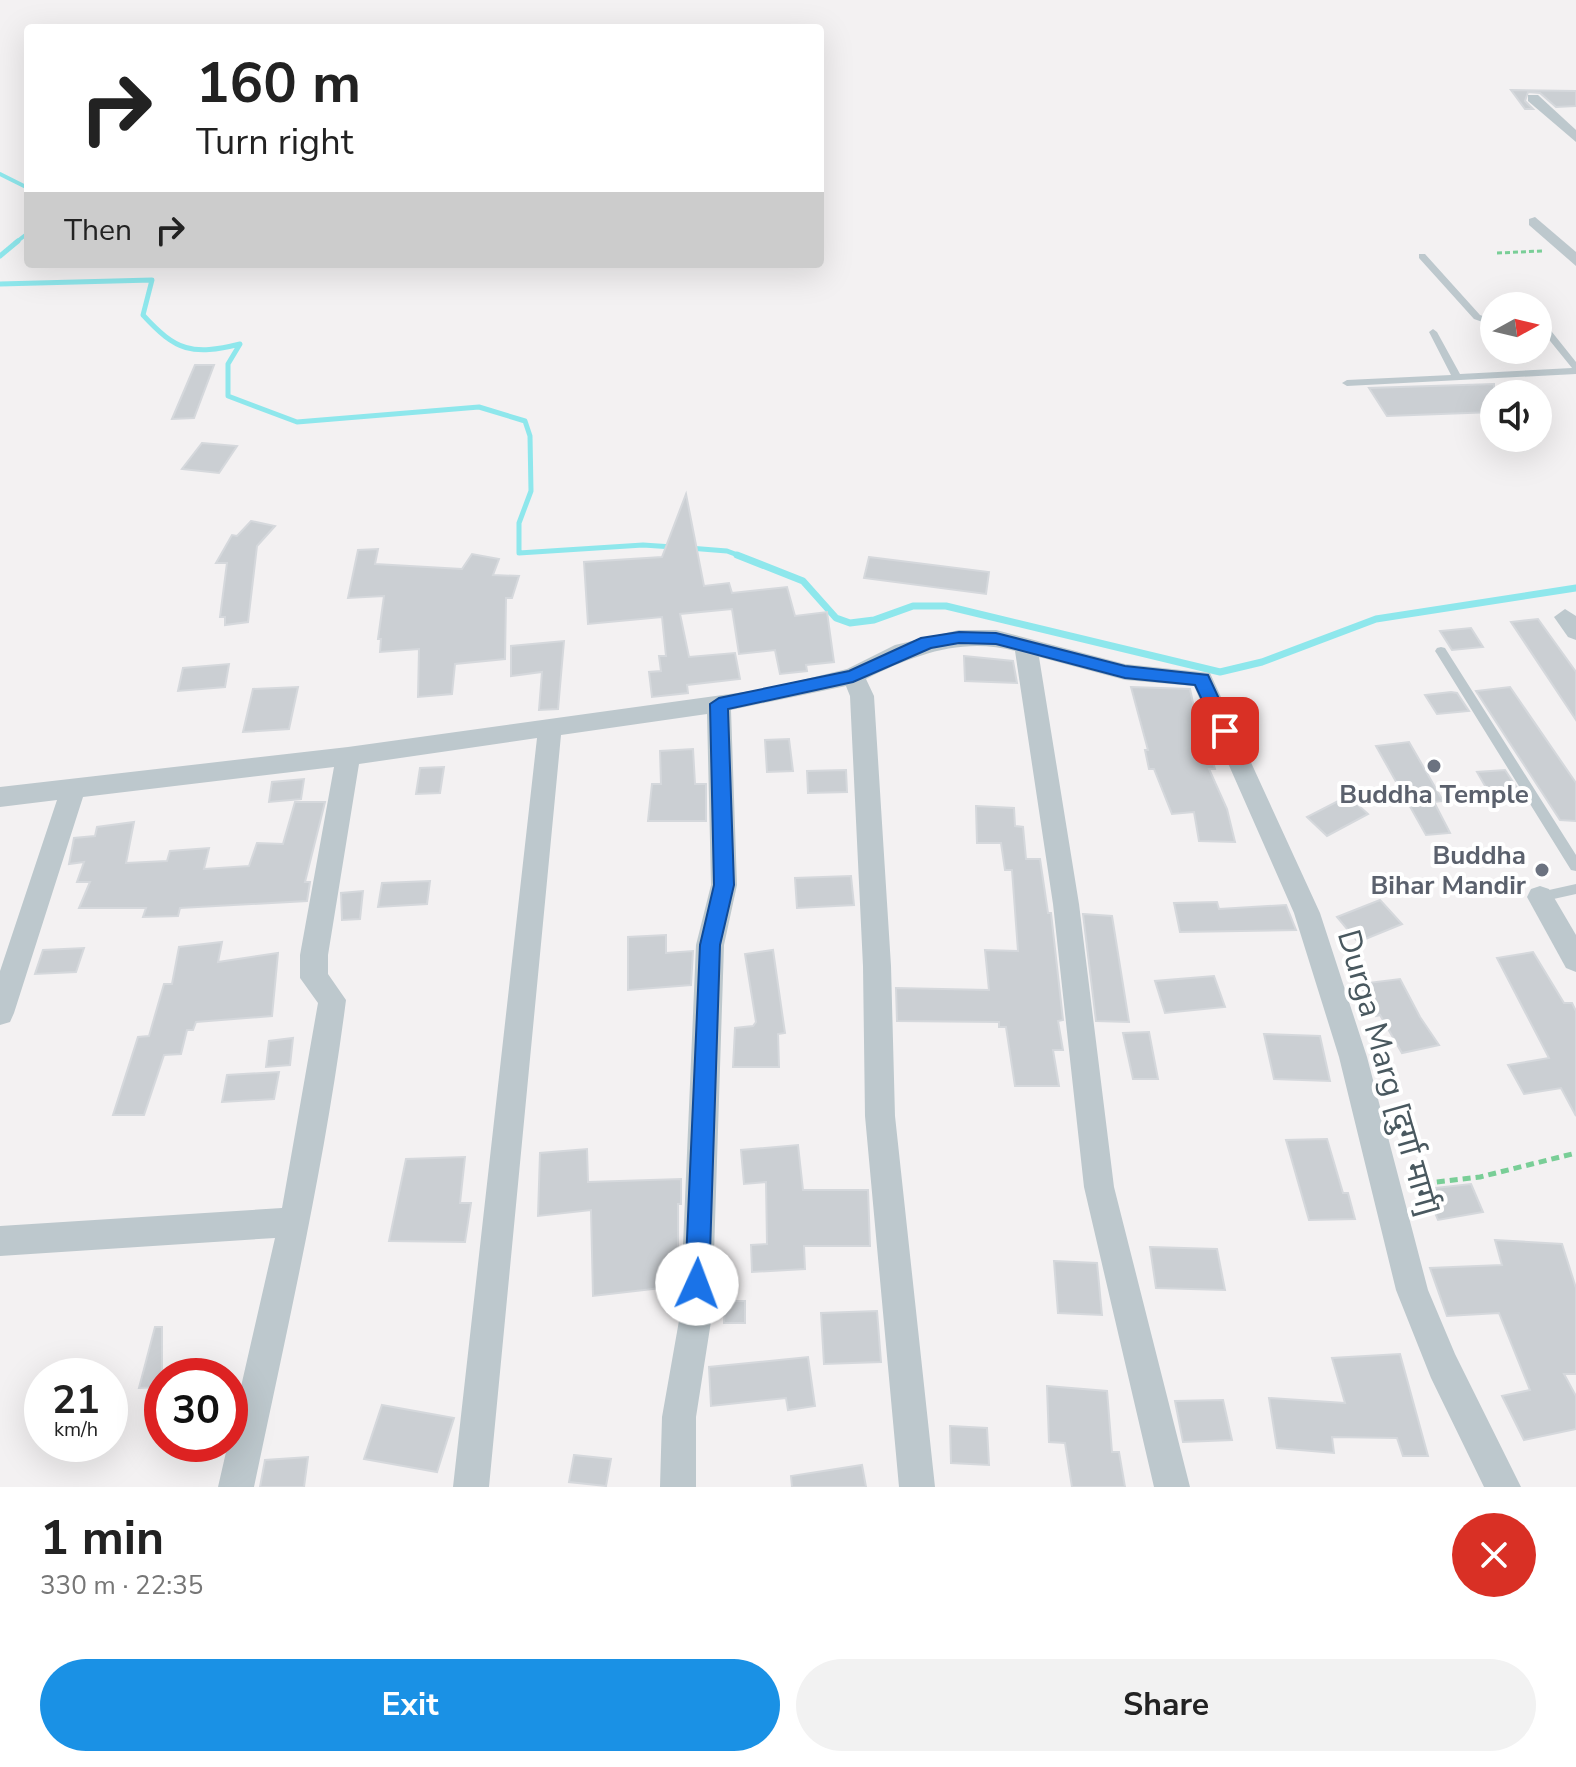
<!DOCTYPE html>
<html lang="en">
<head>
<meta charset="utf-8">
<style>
	body { margin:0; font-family:"Nunito Sans","Noto Sans Devanagari",sans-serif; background:#f2f2f2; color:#222; height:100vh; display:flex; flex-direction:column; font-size:30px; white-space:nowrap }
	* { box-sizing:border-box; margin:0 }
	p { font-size:26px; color:#767676 }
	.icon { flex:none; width:44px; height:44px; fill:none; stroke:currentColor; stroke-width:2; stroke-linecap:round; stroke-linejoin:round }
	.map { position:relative; height:1487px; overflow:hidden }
	.side { display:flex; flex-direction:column; background:#fff; flex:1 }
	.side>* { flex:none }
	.guide { position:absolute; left:24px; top:24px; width:800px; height:244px; border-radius:8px; box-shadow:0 8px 32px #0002; background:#fff; color:#222; overflow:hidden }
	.needle { width:52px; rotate:82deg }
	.buttons { position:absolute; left:1480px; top:292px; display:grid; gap:16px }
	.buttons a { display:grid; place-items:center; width:72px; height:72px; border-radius:50%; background:#fff; box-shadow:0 8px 32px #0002; font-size:40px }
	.speed { position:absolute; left:24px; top:1358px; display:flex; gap:16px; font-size:40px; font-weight:700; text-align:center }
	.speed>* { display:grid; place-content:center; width:104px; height:104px; border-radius:50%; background:#fff; box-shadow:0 8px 32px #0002; line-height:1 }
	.speed small { font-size:20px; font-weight:400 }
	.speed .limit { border:12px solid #d22; background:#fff; color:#111 }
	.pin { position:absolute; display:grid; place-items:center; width:68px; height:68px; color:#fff; margin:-34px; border-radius:16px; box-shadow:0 4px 12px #0006 }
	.me { position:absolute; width:88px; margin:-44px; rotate:2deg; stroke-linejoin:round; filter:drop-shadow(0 0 6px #0008) }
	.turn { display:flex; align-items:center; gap:28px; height:168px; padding:0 40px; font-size:36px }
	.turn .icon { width:104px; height:104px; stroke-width:2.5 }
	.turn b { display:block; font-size:56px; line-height:68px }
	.then { display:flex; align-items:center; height:76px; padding:0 40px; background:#0003; gap:16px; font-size:30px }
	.round { display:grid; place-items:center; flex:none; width:84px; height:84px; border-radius:42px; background:#f2f2f2 }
	.overview { display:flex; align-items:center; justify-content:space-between; height:136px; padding:0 40px }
	h1 { font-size:48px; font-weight:700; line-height:60px }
	.button { display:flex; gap:16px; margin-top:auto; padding:16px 40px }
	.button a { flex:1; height:92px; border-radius:48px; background:#1a91e5; color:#fff; font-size:32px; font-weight:700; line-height:92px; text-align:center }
	.button a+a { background:#f2f2f2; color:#222 }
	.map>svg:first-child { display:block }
</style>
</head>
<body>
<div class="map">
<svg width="1576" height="1487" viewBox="0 0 1576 1487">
	<rect width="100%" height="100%" fill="#f3f1f2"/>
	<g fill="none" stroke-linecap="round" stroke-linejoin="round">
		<g stroke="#8ee7ec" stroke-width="4">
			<path d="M 0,174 L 28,188"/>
			<path d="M 15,243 L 28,233"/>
		</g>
		<g stroke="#8ee7ec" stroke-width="5">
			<path d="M 0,256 L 18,241"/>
			<path d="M 0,284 L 152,280 L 143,315 C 176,351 192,356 240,344 L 228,364 L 228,396 L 297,422 L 479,407 L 525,421 L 530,436 L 531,491 L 519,523 L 519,553 L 643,545 L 673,547"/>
			<path d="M 689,548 L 727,551 L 743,557"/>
		</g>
		<path stroke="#8ee7ec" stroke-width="7" d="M 737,555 L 803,581 L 836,618 L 850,623 L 874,620 L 913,606 L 946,606 L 1220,672 L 1262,662 L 1376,619 L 1576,588"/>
	</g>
	<g fill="#cbcfd3" stroke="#d5d8dc" stroke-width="2">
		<path d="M 1511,90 L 1576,91 L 1576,106 L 1556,107 L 1540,93 L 1528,92 L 1525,101 L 1533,109 L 1525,109 Z"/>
		<path d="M 195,365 L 214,365 L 194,418 L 172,419 Z"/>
		<path d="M 1494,384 L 1494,412 L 1387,416 L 1369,388 Z"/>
		<path d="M 202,443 L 237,446 L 219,473 L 182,469 Z"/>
		<path d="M 686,494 L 704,586 L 729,583 L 732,593 L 787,587 L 795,616 L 827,612 L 834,662 L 806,665 L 807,671 L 780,674 L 775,650 L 739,654 L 732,609 L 680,614 L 689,657 L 735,653 L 740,679 L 687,685 L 688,693 L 652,697 L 649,672 L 661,671 L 659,656 L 666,656 L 662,617 L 588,624 L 584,562 L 662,557 Z"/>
		<path d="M 251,521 L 275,526 L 257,546 L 248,622 L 225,625 L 225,617 L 220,617 L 227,563 L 216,563 L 232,535 L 237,536 Z"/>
		<path d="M 378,549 L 375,564 L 462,569 L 472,554 L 499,559 L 493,575 L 519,576 L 512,598 L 506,598 L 505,659 L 455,664 L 452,694 L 418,697 L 419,649 L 380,652 L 381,639 L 378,639 L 384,596 L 348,598 L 358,550 Z"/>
		<path d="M 869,557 L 989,572 L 986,594 L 864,578 Z"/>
		<path d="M 1538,619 L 1576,672 L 1576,720 L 1511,622 Z"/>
		<path d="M 1471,628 L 1483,647 L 1452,650 L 1440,631 Z"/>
		<path d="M 564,641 L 558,709 L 539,710 L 542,672 L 511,676 L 511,646 Z"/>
		<path d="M 964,656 L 1013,661 L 1017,683 L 965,681 Z"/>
		<path d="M 229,664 L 225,687 L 178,691 L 183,668 Z"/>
		<path d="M 298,687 L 289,729 L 243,732 L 253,689 Z"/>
		<path d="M 1131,687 L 1190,689 L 1198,726 L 1203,726 L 1215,769 L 1209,769 L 1227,809 L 1235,842 L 1199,841 L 1194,812 L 1172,814 L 1154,769 L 1149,769 L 1145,750 L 1148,750 Z"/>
		<path d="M 1510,687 L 1576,783 L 1576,821 L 1560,820 L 1476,691 Z"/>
		<path d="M 1451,692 L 1457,693 L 1469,711 L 1437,714 L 1425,695 Z"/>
		<path d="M 789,739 L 793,771 L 767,772 L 765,740 Z"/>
		<path d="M 1409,742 L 1443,801 L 1434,802 L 1450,833 L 1426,835 L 1376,746 Z"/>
		<path d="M 693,749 L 695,784 L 706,784 L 706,821 L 648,821 L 652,784 L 661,784 L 660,751 Z"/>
		<path d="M 444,767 L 440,793 L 416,794 L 420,768 Z"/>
		<path d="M 846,770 L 847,792 L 808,793 L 807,771 Z"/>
		<path d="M 1505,770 L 1517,788 L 1488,791 L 1477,772 Z"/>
		<path d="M 304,779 L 301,799 L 269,802 L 272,782 Z"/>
		<path d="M 1348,796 L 1368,814 L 1327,836 L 1307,817 Z"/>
		<path d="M 295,802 L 325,802 L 305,882 L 310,882 L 307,901 L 180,908 L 178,916 L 143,917 L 146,908 L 79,908 L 90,882 L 77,882 L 84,862 L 69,864 L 74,838 L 95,836 L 97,827 L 134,822 L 126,863 L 167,861 L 170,851 L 209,848 L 204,869 L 249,866 L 257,843 L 283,844 Z"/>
		<path d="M 976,806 L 1014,808 L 1015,826 L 1023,827 L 1026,859 L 1040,859 L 1048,913 L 1051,913 L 1063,1020 L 1058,1021 L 1063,1050 L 1053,1050 L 1059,1086 L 1015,1086 L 1006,1027 L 999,1027 L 999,1022 L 897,1021 L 896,988 L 989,990 L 985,950 L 1018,951 L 1012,870 L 1005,870 L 1001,843 L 977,843 Z"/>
		<path d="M 851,876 L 854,905 L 797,908 L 795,878 Z"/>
		<path d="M 430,881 L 427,904 L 378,907 L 382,883 Z"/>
		<path d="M 363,891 L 360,919 L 342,920 L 341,893 Z"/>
		<path d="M 1380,900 L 1402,924 L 1358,942 L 1337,917 Z"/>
		<path d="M 1217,902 L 1219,909 L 1286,905 L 1296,930 L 1180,932 L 1174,903 Z"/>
		<path d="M 1083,914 L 1112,916 L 1129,1022 L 1096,1021 Z"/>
		<path d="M 666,935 L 666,953 L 693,951 L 691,985 L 628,990 L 628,937 Z"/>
		<path d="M 222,942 L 218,962 L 278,953 L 272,1016 L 196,1022 L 193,1030 L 187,1030 L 181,1054 L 164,1055 L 144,1115 L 113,1115 L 138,1037 L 149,1036 L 164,984 L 172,984 L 179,947 Z"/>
		<path d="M 84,948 L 76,972 L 35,974 L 43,950 Z"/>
		<path d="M 773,950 L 785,1033 L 778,1034 L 779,1067 L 733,1067 L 735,1028 L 753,1026 L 756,1022 L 745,954 Z"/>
		<path d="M 1533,952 L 1564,1003 L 1572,1003 L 1576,1011 L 1576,1116 L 1561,1088 L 1524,1094 L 1508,1065 L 1549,1058 L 1497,958 Z"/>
		<path d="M 1214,976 L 1225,1007 L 1165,1013 L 1155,981 Z"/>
		<path d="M 1400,979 L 1420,1017 L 1439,1045 L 1402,1053 L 1380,1015 L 1376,1016 L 1360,984 Z"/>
		<path d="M 1149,1032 L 1158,1079 L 1133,1079 L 1123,1033 Z"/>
		<path d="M 1264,1034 L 1320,1036 L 1330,1081 L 1274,1079 Z"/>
		<path d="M 293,1038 L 290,1065 L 266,1067 L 269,1041 Z"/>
		<path d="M 279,1072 L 274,1099 L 222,1102 L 227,1075 Z"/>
		<path d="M 1327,1139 L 1343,1193 L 1348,1193 L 1355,1219 L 1309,1220 L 1286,1140 Z"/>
		<path d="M 798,1145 L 803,1190 L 868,1190 L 870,1246 L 804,1246 L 805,1269 L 752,1272 L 751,1245 L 767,1244 L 766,1182 L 744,1184 L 741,1150 Z"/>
		<path d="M 587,1149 L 588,1182 L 681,1179 L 681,1204 L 678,1204 L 678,1286 L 593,1296 L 591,1210 L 538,1216 L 540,1153 Z"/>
		<path d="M 465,1157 L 460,1203 L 471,1203 L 465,1242 L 389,1241 L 406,1159 Z"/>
		<path d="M 1471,1184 L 1483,1212 L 1438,1220 L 1425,1189 Z"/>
		<path d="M 1495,1240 L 1562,1244 L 1576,1288 L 1576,1374 L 1564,1374 L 1576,1396 L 1576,1429 L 1524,1440 L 1502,1396 L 1530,1390 L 1499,1313 L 1447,1316 L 1430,1268 L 1502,1265 Z"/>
		<path d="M 1150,1247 L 1217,1249 L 1225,1290 L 1156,1288 Z"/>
		<path d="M 1054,1261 L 1097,1263 L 1102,1315 L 1058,1313 Z"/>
		<path d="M 725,1301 L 745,1301 L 745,1323 L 724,1323 Z"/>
		<path d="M 877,1311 L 881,1362 L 824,1364 L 821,1313 Z"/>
		<path d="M 155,1327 L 162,1327 L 162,1387 L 139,1388 Z"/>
		<path d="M 1400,1354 L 1428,1456 L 1403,1456 L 1397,1438 L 1332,1437 L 1334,1453 L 1277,1448 L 1269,1398 L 1345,1403 L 1332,1358 Z"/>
		<path d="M 808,1357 L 815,1406 L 788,1410 L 786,1398 L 711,1406 L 709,1367 Z"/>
		<path d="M 1047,1386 L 1107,1391 L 1112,1452 L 1119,1452 L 1125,1487 L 1072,1487 L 1065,1443 L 1049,1442 Z"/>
		<path d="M 1223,1400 L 1232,1440 L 1183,1442 L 1175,1401 Z"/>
		<path d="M 382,1405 L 454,1418 L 437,1472 L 364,1459 Z"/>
		<path d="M 950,1426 L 987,1428 L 989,1465 L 951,1463 Z"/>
		<path d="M 574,1455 L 611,1459 L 606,1486 L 569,1482 Z"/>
		<path d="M 308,1457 L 304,1487 L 260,1487 L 265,1460 Z"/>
		<path d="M 862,1465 L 866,1487 L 792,1487 L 791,1476 Z"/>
	</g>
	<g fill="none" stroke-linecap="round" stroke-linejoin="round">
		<path stroke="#79ce97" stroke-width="3" stroke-dasharray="5 3" stroke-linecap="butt" d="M 1497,253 L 1542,251"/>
		<path stroke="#79ce97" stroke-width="5" stroke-dasharray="8 5" stroke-linecap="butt" d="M 1411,1185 L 1480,1177 L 1576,1153"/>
		<g fill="#bdc8cd" fill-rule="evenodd">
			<path d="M 1419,254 L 1425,254 L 1480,315 L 1494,320 L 1494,326 L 1474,319 L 1419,258 Z"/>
			<path d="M 1538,324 L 1548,327 L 1576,362 L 1576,374 L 1347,386 L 1342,383 L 1347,380 L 1451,375 L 1429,332 L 1433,329 L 1437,332 L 1460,374 L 1572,368 L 1542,331 L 1538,330 Z"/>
			<path d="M 1441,647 L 1445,648 L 1576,855 L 1576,871 L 1571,870 L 1437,654 L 1435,651 L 1437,648 Z"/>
			<path d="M 1576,884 L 1576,894 L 1540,902 L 1535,901 L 1533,897 L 1535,893 L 1540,892 Z"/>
		</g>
		<g fill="#bdc8cd" fill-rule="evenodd">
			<path d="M 1528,95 L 1538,95 L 1576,130 L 1576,142 L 1528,101 Z"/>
			<path d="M 1535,217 L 1576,252 L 1576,266 L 1529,225 L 1529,219 Z"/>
			<path d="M 1565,609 L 1576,616 L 1576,640 L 1568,637 L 1554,617 Z"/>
			<path d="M 959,630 L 996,630 L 1125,664 L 1210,673 L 1320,913 L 1367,1057 L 1428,1290 L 1455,1354 L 1521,1487 L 1484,1487 L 1431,1378 L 1396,1290 L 1339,1057 L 1294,913 L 1194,686 L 1125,680 L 1039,657 L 1079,904 L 1114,1187 L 1190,1487 L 1154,1487 L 1084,1187 L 1053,904 L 1015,651 C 962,637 914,655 866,679 L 874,696 L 891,966 L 895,1116 L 935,1487 L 899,1487 L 865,1116 L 863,966 L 850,696 L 846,686 L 731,710 L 737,885 L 724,945 L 712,1315 L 696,1417 L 696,1487 L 660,1487 L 662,1417 L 680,1315 L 696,945 L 711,885 L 707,714 L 561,735 L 489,1487 L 453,1487 L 537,738 L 359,764 L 328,955 L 328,974 L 346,1000 C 325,1164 288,1325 254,1487 L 218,1487 L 275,1238 L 0,1256 L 0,1226 L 282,1208 L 318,1003 L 300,978 L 300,955 L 334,767 L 83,797 L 14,1013 L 10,1022 L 0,1025 L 0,971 L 57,800 L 0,807 L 0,787 L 348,747 L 765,689 L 847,669 L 895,645 Z"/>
			<path d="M 1540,886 L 1549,889 L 1576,935 L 1576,972 L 1566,968 L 1527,897 L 1531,889 Z"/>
		</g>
	</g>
	<path fill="#1a73e8" stroke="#114b97" stroke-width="2" d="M 959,632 L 996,633 L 1125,666 L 1208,675 L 1234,731 L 1231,736 L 1219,736 L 1195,685 L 1125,678 L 996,644 L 959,643 L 931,648 L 853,682 L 728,709 L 734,885 L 720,945 L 709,1284 L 706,1293 L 697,1297 L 688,1293 L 685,1284 L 700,945 L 714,885 L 710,704 L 719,698 L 849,671 L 921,638 Z"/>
	<g fill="#6b7280" stroke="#fff" stroke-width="3">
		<circle cx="1434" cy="766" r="8"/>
		<circle cx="1542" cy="870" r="8"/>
	</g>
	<g text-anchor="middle" stroke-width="8" stroke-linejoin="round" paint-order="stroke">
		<g font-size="26" font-weight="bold" fill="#5b616d" stroke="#fff">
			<text x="1434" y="803">Buddha Temple</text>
			<text x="1526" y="864" text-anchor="end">Buddha<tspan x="1526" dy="30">Bihar Mandir</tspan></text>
		</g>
		<g font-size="32" fill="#49585f" stroke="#fff">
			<text transform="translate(1389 1073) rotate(74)" y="11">Durga Marg [दुर्गा मार्ग]</text>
		</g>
	</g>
</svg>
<div class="buttons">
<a><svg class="needle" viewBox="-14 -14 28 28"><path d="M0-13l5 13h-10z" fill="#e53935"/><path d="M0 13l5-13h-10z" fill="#767676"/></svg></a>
<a><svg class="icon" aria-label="sound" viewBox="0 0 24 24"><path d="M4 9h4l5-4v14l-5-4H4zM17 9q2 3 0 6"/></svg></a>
</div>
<div class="speed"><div>21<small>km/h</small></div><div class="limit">30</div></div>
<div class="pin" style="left:1225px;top:731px;background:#d93025"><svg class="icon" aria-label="arrive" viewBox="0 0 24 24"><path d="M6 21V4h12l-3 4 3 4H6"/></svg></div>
<svg class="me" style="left:697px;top:1284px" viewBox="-20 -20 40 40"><circle r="19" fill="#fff"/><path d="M0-13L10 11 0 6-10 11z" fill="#1a73e8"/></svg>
<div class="guide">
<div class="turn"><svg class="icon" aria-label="right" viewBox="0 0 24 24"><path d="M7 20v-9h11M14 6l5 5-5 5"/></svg><div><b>160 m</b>Turn right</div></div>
<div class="then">Then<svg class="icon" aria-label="right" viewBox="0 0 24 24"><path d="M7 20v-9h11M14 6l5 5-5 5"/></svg></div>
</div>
</div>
<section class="side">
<div class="overview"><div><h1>1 min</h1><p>330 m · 22:35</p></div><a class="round" style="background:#d93025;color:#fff"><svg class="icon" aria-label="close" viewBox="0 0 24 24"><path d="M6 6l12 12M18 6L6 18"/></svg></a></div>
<div class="button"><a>Exit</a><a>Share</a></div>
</section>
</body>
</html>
